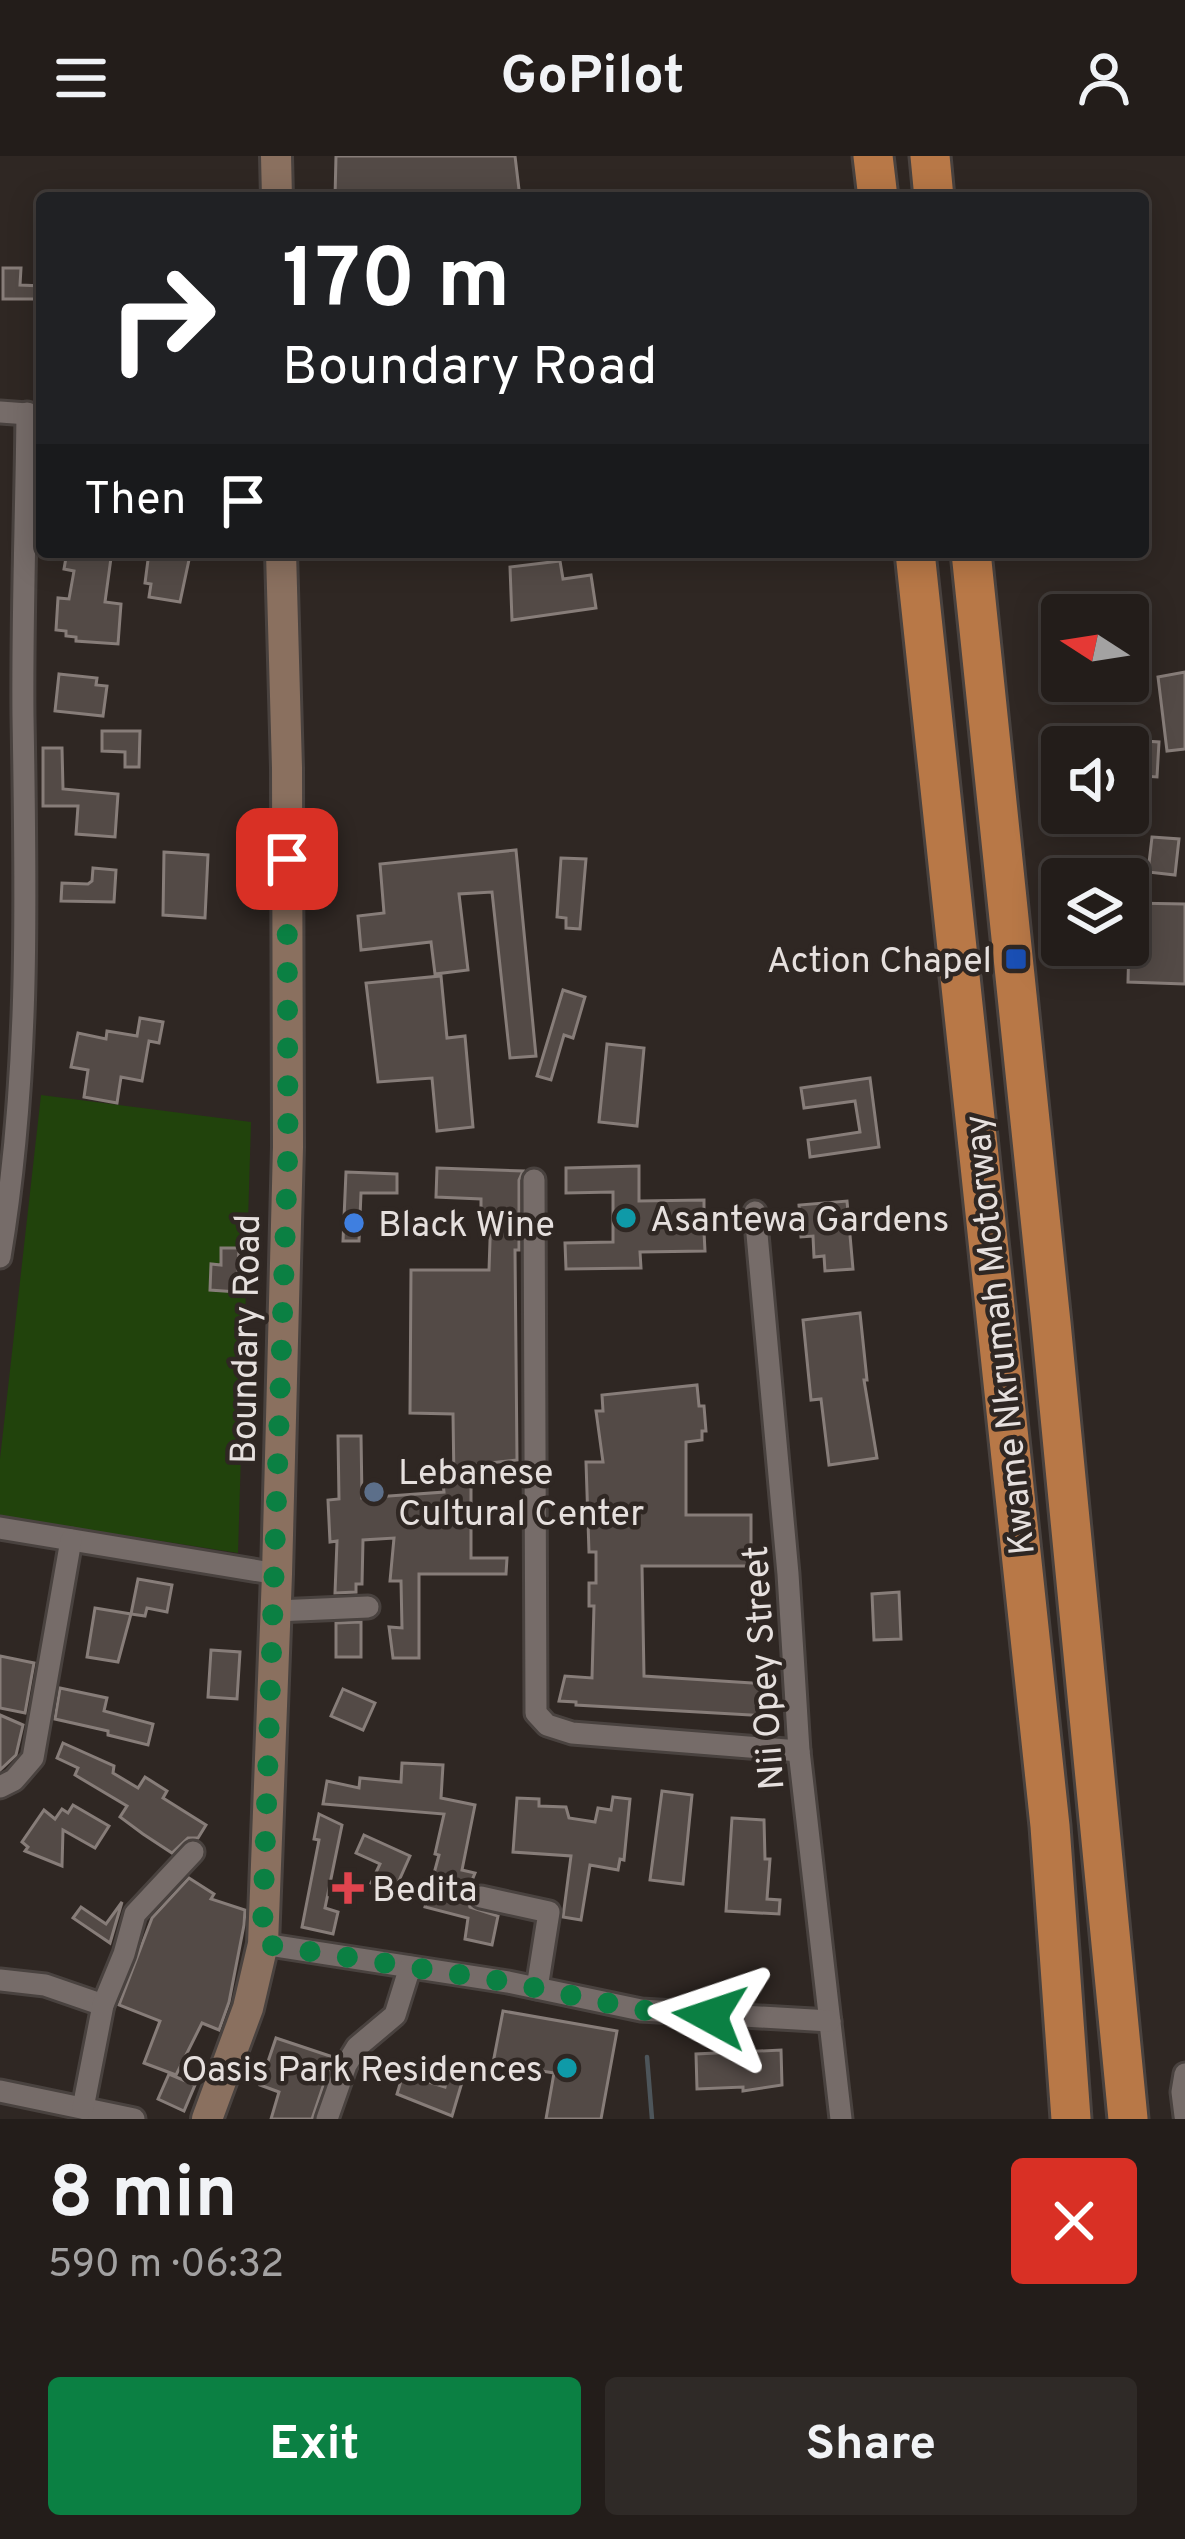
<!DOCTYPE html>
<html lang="en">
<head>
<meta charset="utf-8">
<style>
	body { margin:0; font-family:Overpass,sans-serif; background:#2f2a27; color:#f1f3f6; height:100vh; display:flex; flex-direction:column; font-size:45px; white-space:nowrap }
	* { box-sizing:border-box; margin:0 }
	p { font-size:39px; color:#a3a2a2 }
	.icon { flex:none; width:66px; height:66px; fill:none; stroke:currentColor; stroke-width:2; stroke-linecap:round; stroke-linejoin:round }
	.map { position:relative; height:1963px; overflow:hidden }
	.drawer { display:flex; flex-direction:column; background:#231d1a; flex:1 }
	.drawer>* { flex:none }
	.banner { position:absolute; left:36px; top:36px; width:1113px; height:366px; border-radius:12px; box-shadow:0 6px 30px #0003,0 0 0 3px #403b39; background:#202124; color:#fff; overflow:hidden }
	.needle { width:78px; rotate:282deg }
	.buttons { position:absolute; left:1041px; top:438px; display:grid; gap:24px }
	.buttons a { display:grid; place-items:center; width:108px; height:108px; border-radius:12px; background:#231d1a; box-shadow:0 6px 30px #0003,0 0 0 3px #403b39; font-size:60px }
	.pin { position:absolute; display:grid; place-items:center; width:102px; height:102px; color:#fff; margin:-51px; border-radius:24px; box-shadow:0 6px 18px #0006 }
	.me { position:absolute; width:132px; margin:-66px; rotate:275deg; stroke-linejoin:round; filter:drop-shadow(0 0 9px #0008) }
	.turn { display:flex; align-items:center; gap:42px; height:252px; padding:0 48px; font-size:54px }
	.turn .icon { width:156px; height:156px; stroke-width:2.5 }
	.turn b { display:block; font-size:84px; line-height:102px }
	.then { display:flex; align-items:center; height:114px; padding:0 48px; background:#0003; gap:24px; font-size:45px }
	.round { display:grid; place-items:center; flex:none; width:126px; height:126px; border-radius:12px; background:#2f2a27 }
	.summary { display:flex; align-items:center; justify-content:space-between; height:204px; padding:0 48px }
	h1 { font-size:72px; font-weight:700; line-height:90px }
	.primary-button { display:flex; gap:24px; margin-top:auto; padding:24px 48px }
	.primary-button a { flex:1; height:138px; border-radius:12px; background:#0b8043; color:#fff; font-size:48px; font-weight:700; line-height:138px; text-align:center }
	.primary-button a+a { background:#2f2a27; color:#f1f3f6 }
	header { display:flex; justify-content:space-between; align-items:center; height:156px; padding:0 48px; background:#231d1a; font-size:54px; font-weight:700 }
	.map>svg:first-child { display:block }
</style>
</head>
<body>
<header><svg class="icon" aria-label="menu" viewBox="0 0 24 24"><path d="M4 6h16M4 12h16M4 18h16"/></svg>GoPilot<svg class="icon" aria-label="person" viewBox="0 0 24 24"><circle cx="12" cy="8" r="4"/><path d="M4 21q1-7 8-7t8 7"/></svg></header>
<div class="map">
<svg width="1185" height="1963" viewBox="0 0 1185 1963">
	<rect width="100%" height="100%" fill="#2f2723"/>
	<path fill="#21430c" d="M 41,939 L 251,966 L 238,1397 L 0,1360 L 0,1303 Z"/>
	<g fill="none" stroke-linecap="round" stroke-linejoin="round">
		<path stroke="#4d555a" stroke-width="4.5" d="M 647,1901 L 652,1963"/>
	</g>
	<g fill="#534a46" stroke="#877d79" stroke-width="3">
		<path d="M 336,0 L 515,0 L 520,42 L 335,42 Z"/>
		<path d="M 3,112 L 21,112 L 20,129 L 42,130 L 42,143 L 3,143 Z"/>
		<path d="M 67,396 L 100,396 L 99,400 L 111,402 L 105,446 L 121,448 L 118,488 L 76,485 L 76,481 L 66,480 L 66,475 L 56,474 L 58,442 L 69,443 L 74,415 L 64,413 Z"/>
		<path d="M 149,396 L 190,399 L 180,446 L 149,441 L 151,428 L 145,427 Z"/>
		<path d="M 560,405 L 563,423 L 591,419 L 596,452 L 512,464 L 510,411 Z"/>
		<path d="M 1185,516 L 1185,593 L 1167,595 L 1158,521 Z"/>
		<path d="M 59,518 L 97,522 L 96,529 L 107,530 L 103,560 L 55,555 Z"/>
		<path d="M 102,575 L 140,575 L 139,611 L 125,611 L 125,596 L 102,595 Z"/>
		<path d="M 1129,584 L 1159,586 L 1157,621 L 1128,619 Z"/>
		<path d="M 43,592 L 62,592 L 63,633 L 118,638 L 115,681 L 76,678 L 78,650 L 43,650 Z"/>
		<path d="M 1152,681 L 1179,683 L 1175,719 L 1148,716 Z"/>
		<path d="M 516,694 L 536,900 L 510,902 L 492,736 L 459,738 L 468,814 L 435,818 L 431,786 L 361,794 L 358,760 L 384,757 L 380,708 Z"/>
		<path d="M 164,696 L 208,699 L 205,762 L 163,759 Z"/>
		<path d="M 561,702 L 586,703 L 580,773 L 566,772 L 566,762 L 557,761 Z"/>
		<path d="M 93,712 L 116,714 L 114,746 L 61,745 L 62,727 L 88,728 L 92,725 Z"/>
		<path d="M 1130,747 L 1185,748 L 1185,828 L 1128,826 Z"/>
		<path d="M 441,820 L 447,882 L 465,880 L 473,971 L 437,975 L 432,922 L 378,926 L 366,827 Z"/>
		<path d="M 563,834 L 585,841 L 573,882 L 564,879 L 551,924 L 537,920 Z"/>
		<path d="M 140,862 L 163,866 L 159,887 L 149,885 L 142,925 L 121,921 L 117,947 L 84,941 L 88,914 L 71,911 L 78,877 L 106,883 L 107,875 L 137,880 Z"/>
		<path d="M 607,888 L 644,892 L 637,970 L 599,966 Z"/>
		<path d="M 870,922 L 879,991 L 810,1001 L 808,984 L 860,976 L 855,945 L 804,952 L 801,932 Z"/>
		<path d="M 639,1010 L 639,1045 L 704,1044 L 704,1059 L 713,1059 L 713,1076 L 704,1076 L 705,1095 L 640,1096 L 641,1112 L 566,1113 L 565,1087 L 613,1086 L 613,1036 L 566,1037 L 566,1012 Z"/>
		<path d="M 437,1012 L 523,1015 L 519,1024 L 519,1094 L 515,1094 L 517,1304 L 471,1309 L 471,1402 L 507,1402 L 506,1418 L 419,1418 L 419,1502 L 393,1502 L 389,1471 L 402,1472 L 401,1425 L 390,1425 L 394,1382 L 363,1384 L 362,1428 L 356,1428 L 356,1436 L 335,1437 L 337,1385 L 330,1386 L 328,1344 L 339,1343 L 338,1280 L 361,1280 L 362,1342 L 444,1336 L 443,1327 L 454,1326 L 453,1258 L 410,1257 L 411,1114 L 489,1114 L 491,1056 L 481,1056 L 481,1043 L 436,1041 Z"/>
		<path d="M 346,1016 L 397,1018 L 397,1037 L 361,1037 L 359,1085 L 343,1085 Z"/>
		<path d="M 847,1045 L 853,1113 L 825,1115 L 824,1100 L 814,1101 L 813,1080 L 801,1081 L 799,1049 Z"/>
		<path d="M 221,1092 L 239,1092 L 237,1136 L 210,1134 L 211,1108 L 221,1109 Z"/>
		<path d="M 860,1157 L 867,1224 L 864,1224 L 877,1302 L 829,1309 L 821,1243 L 811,1244 L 803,1164 Z"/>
		<path d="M 697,1229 L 699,1250 L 704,1250 L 706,1275 L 702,1275 L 702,1284 L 686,1286 L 686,1359 L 751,1359 L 751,1410 L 642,1410 L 644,1520 L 768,1528 L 767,1560 L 576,1549 L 576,1546 L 559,1545 L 565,1520 L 592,1522 L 594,1450 L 589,1450 L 589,1427 L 596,1427 L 596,1396 L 589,1396 L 586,1306 L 603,1306 L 596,1255 L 603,1255 L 602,1239 Z"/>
		<path d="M 138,1423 L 172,1429 L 167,1456 L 147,1452 L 145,1460 L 131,1458 Z"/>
		<path d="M 899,1436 L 901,1483 L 874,1484 L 872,1438 Z"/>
		<path d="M 95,1452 L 131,1458 L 118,1506 L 87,1501 Z"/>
		<path d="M 361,1466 L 361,1501 L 336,1501 L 336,1467 Z"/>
		<path d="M 211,1494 L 240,1496 L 237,1543 L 208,1541 Z"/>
		<path d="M 0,1500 L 34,1507 L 25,1557 L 0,1552 Z"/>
		<path d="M 60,1532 L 107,1542 L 104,1555 L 153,1568 L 148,1589 L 108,1579 L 108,1575 L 55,1563 Z"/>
		<path d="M 343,1533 L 375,1547 L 363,1574 L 331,1560 Z"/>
		<path d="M 0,1559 L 23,1569 L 16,1599 L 0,1614 Z"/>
		<path d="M 63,1587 L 114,1610 L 113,1617 L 138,1632 L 145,1621 L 167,1635 L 163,1642 L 206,1669 L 198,1682 L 188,1682 L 172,1697 L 143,1678 L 120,1661 L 127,1650 L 75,1619 L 78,1612 L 57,1602 Z"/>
		<path d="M 402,1607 L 443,1609 L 441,1642 L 475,1649 L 462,1714 L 475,1717 L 466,1739 L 470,1751 L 498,1760 L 492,1789 L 465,1783 L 468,1762 L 425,1751 L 439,1699 L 435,1698 L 444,1658 L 323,1648 L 327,1625 L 359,1632 L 360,1622 L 401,1626 Z"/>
		<path d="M 662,1635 L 692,1639 L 683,1728 L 650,1724 Z"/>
		<path d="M 613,1641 L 630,1643 L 624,1704 L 620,1703 L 618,1714 L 590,1709 L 581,1764 L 563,1761 L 571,1700 L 513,1696 L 517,1642 L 539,1643 L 539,1650 L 566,1651 L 569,1662 L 595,1666 L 598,1652 L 611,1654 Z"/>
		<path d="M 73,1649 L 109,1670 L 95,1692 L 63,1674 L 62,1710 L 25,1695 L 28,1691 L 22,1686 L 44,1654 L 55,1663 L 62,1653 L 68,1657 Z"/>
		<path d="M 319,1658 L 342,1669 L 325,1752 L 338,1756 L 333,1778 L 302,1771 L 319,1684 L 314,1683 Z"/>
		<path d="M 732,1662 L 764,1664 L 765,1703 L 770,1703 L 767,1743 L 780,1744 L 779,1758 L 726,1755 Z"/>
		<path d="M 364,1679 L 410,1700 L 393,1738 L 371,1727 L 380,1708 L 356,1697 Z"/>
		<path d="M 189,1722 L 214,1738 L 211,1743 L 245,1754 L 244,1769 L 229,1846 L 219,1874 L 202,1867 L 176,1919 L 144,1907 L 160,1865 L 119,1849 L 152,1762 Z"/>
		<path d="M 122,1746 L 110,1787 L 73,1762 L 81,1751 L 106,1768 Z"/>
		<path d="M 503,1855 L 617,1875 L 601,1963 L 546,1963 L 554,1917 L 493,1907 Z"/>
		<path d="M 276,1882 L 333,1901 L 312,1963 L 271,1963 L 279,1936 L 260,1929 Z"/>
		<path d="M 781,1894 L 782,1929 L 743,1935 L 743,1931 L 697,1933 L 696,1898 Z"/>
		<path d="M 169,1918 L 195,1929 L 184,1955 L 158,1943 Z"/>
		<path d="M 403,1918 L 445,1931 L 448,1919 L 463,1923 L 452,1960 L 397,1938 Z"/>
	</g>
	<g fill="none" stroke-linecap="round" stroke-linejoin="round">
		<g stroke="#49423f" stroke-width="27">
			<g id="minor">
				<path d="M 0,256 L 41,259"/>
				<path d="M 534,1024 L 536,1557 L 547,1569 L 572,1577 L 799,1595"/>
				<path d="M 755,1056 L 788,1418 L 799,1595 L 841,1963"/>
				<path d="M 0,1101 C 30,922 26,741 23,560 C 22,460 26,358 27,257"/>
				<path d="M 0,1372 L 277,1418"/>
				<path d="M 276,1455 L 368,1451"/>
				<path d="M 0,1631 L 14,1624 L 33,1602 L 71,1384"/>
				<path d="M 481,1741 L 549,1756 L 537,1832"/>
				<path d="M 263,1788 L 508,1826 L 641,1854 L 830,1865"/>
				<path d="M 0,1824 L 45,1829 L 103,1849"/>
				<path d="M 1185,1918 L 1182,1936 L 1185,1960"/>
				<path d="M 0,1935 L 134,1963"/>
				<path d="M 83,1952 L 103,1849 L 124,1798 L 135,1758 L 193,1696"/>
				<path d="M 327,1963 L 346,1909 L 357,1891 L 395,1859 L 410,1811"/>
			</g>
		</g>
		<g stroke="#49423f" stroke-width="36">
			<g id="secondary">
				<path d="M 276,0 L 277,42"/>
				<path d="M 207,1963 L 248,1852 L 263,1788 L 277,1418 L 288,991 L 287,612 L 281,396"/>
			</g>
		</g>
		<g stroke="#49423f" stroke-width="45">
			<g id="motorway">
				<path d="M 873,0 L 878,42"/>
				<path d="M 930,0 L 934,42"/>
				<path d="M 915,396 L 1050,1670 L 1071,1963"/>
				<path d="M 971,396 L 1051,1167 L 1128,1963"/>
			</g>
		</g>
		<use href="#minor" stroke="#766c69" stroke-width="21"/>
		<use href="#secondary" stroke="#8a705f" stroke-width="30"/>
		<use href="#motorway" stroke="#b87847" stroke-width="39"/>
	</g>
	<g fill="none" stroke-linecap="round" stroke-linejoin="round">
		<path stroke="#0b8043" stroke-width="21" stroke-dasharray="0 37.8" d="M 287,703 L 288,991 L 262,1788 L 508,1826 L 641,1854 L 710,1860"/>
	</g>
	<rect fill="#1a4fb4" stroke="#2f2723" stroke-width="4.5" x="1004" y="791" width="24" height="24" rx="6"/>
	<g fill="#0f9aa8" stroke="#2f2723" stroke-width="4.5">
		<circle cx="626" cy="1062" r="12"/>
		<circle cx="567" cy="1912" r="12"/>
	</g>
	<circle fill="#3f7fe0" stroke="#2f2723" stroke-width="4.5" cx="354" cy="1067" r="12"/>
	<circle fill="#5c6f8a" stroke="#2f2723" stroke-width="4.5" cx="374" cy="1336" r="12"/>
	<path fill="#e0444e" stroke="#2f2723" stroke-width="4.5" d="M342 1714h12v12h12v12h-12v12h-12v-12h-12v-12h12z"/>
	<g text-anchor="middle" stroke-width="9" stroke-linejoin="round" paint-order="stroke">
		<g font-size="36" fill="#e6e0de" stroke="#2f2723" text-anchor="start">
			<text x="992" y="816" text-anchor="end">Action Chapel</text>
			<text x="650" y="1075">Asantewa Gardens</text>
			<text x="378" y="1080">Black Wine</text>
			<text x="398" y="1328">Lebanese<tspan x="398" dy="41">Cultural Center</tspan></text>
			<text x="372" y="1745">Bedita</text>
			<text x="543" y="1925" text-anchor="end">Oasis Park Residences</text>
		</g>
		<g font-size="36" fill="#e6e0de" stroke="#2f2723">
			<text transform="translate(998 1179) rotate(-96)" y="13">Kwame Nkrumah Motorway</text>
			<text transform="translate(244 1183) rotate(-89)" y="13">Boundary Road</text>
			<text transform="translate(762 1512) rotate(-94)" y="13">Nii Opey Street</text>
		</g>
	</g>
</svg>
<div class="buttons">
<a><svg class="needle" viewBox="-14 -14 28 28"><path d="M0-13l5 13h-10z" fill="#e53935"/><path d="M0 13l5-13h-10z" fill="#a3a2a2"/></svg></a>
<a><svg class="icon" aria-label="sound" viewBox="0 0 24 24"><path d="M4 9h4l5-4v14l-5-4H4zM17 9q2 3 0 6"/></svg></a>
<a><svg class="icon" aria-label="layers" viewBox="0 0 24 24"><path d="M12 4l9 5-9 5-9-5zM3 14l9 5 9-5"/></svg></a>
</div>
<div class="pin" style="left:287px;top:703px;background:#d93025"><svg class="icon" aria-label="arrive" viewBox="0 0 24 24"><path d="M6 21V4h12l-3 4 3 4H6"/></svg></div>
<svg class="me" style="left:710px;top:1860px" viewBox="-20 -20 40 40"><path d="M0-17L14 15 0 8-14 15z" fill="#0b8043" stroke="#fff" stroke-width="4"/></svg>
<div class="banner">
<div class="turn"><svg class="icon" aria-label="right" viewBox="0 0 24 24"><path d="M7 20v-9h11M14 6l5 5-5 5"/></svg><div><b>170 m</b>Boundary Road</div></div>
<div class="then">Then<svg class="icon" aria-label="arrive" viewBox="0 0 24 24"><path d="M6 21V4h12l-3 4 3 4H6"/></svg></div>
</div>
</div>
<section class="drawer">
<div class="summary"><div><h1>8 min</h1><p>590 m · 06:32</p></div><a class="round" style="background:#d93025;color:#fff"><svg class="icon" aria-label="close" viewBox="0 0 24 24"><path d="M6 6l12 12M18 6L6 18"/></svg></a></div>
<div class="primary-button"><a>Exit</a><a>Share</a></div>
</section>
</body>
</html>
